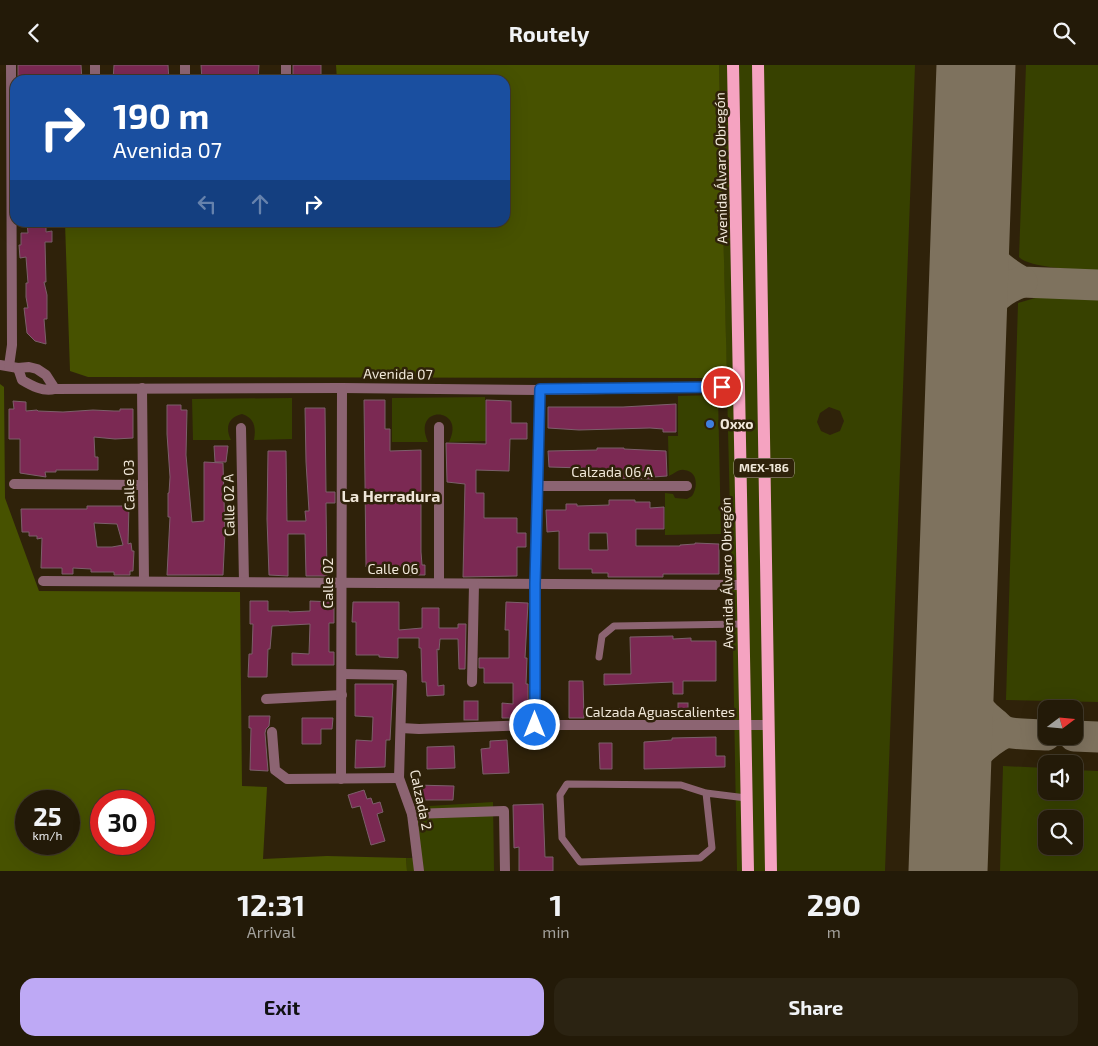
<!DOCTYPE html>
<html lang="en">
<head>
<meta charset="utf-8">
<style>
	body { margin:0; font-family:"Exo 2",sans-serif; background:#2b2312; color:#f1f3f6; height:100vh; display:flex; flex-direction:column; font-size:19px; white-space:nowrap }
	* { box-sizing:border-box; margin:0 }
	p { font-size:16px; color:#a3a19c }
	.icon { flex:none; width:28px; height:28px; fill:none; stroke:currentColor; stroke-width:2; stroke-linecap:round; stroke-linejoin:round }
	.map { position:relative; height:806px; overflow:hidden }
	.panel { display:flex; flex-direction:column; background:#231a08; flex:1 }
	.panel>* { flex:none }
	.banner { position:absolute; left:10px; top:10px; width:500px; height:152px; border-radius:15px; box-shadow:0 5px 20px #0002,0 0 0 1px #403829; background:#1a4fa0; color:#fff; overflow:hidden }
	.needle { width:32px; rotate:74deg }
	.controls { position:absolute; left:1038px; top:635px; display:grid; gap:10px }
	.controls a { display:grid; place-items:center; width:45px; height:45px; border-radius:10px; background:#231a08; box-shadow:0 5px 20px #0002,0 0 0 1px #403829; font-size:25px }
	.speed { position:absolute; left:15px; top:725px; display:flex; gap:10px; font-size:25px; font-weight:700; text-align:center }
	.speed>* { display:grid; place-content:center; width:65px; height:65px; border-radius:50%; background:#231a08; box-shadow:0 5px 20px #0002,0 0 0 1px #403829; line-height:1 }
	.speed small { font-size:12px; font-weight:400 }
	.speed .limit { border:8px solid #d22; background:#fff; color:#111 }
	.pin { position:absolute; display:grid; place-items:center; width:42px; height:42px; color:#fff; margin:-21px; border:2px solid #fff; border-radius:50%; box-shadow:0 1px 5px #0007 }
	.me { position:absolute; width:55px; margin:-28px; rotate:0deg; stroke-linejoin:round; filter:drop-shadow(0 0 4px #0008) }
	.turn { display:flex; align-items:center; gap:18px; height:105px; padding:0 20px; font-size:22px }
	.turn .icon { width:65px; height:65px; stroke-width:2.5 }
	.turn b { display:block; font-size:35px; line-height:42px }
	.lanes { display:flex; align-items:center; height:48px; padding:0 20px; background:#0003; justify-content:center; gap:25px; direction:ltr }
	.lanes .off { opacity:.35 }
	.eta { display:flex; justify-content:space-evenly; align-items:center; height:85px; text-align:center }
	.eta b { font-size:30px; font-weight:700; line-height:35px }
	.action { display:flex; gap:10px; margin-top:auto; padding:10px 20px }
	.action a { flex:1; height:58px; border-radius:15px; background:#bea9f5; color:#111; font-size:20px; font-weight:700; line-height:58px; text-align:center }
	.action a+a { background:#2b2312; color:#f1f3f6 }
	header { display:flex; justify-content:space-between; align-items:center; height:65px; padding:0 20px; background:#231a08; font-size:22px; font-weight:700 }
	.map>svg:first-child { display:block }
</style>
</head>
<body>
<header><svg class="icon" aria-label="back" viewBox="0 0 24 24"><path d="M15 5l-7 7 7 7"/></svg>Routely<svg class="icon" aria-label="search" viewBox="0 0 24 24"><circle cx="10" cy="10" r="6"/><path d="M15 15l6 6"/></svg></header>
<div class="map">
<svg width="1098" height="806" viewBox="0 0 1098 806">
	<rect width="100%" height="100%" fill="#2f220a"/>
	<g fill="#374100" fill-rule="evenodd">
		<path d="M 719,0 L 915,0 L 885,806 L 737,806 L 732,527 ZM 829,342 L 840,346 L 844,356 L 840,366 L 830,370 L 821,366 L 817,357 L 820,348 Z"/>
		<path d="M 1026,0 L 1098,0 L 1098,206 C 1083,205 1028,203 1019,192 Z"/>
		<path d="M 1076,230 L 1098,231 L 1098,637 L 1006,635 L 1018,238 L 1035,233 Z"/>
		<path d="M 718,330 L 721,469 L 665,470 L 665,428 L 673,429 L 675,433 L 687,434 L 692,431 C 698,422 698,406 684,405 C 678,404 674,409 669,411 L 668,371 L 678,371 L 678,331 Z"/>
		<path d="M 485,332 L 486,376 L 449,377 C 467,342 411,339 428,377 L 392,377 L 392,333 Z"/>
		<path d="M 292,333 L 292,374 L 254,375 C 256,363 255,353 242,349 C 228,352 225,363 231,375 L 193,375 L 192,334 Z"/>
		<path d="M 1003,701 L 1046,703 L 1046,726 L 1074,726 L 1074,705 L 1098,706 L 1098,806 L 1000,806 ZM 1046,754 L 1074,754 L 1074,781 L 1046,781 Z"/>
		<path d="M 493,737 L 494,806 L 407,806 L 406,793 L 421,793 L 414,742 Z"/>
	</g>
	<g fill="#475200" fill-rule="evenodd">
		<path d="M 336,0 L 719,0 L 727,313 L 88,312 L 70,306 L 65,158 L 505,158 L 505,15 L 337,15 Z"/>
		<path d="M 0,319 L 4,322 L 5,433 L 39,526 L 240,527 L 242,721 L 267,722 L 263,794 L 327,791 L 406,793 L 407,806 L 0,806 ZM 26,736 L 69,736 L 69,779 L 26,779 ZM 101,736 L 144,736 L 144,779 L 101,779 Z"/>
	</g>
	<g fill="none" stroke-linecap="round" stroke-linejoin="round">
		<g stroke="#7e725e" stroke-width="31">
			<path d="M 971,143 C 971,179 992,200 1022,217 L 1098,220"/>
			<path d="M 966,290 C 971,257 990,228 1022,217"/>
			<path d="M 956,588 C 959,619 970,638 994,658 C 998,661 1002,666 1007,667 C 1017,670 1035,669 1046,670"/>
			<path d="M 1074,671 L 1098,672"/>
			<path d="M 950,742 C 957,708 975,683 1006,667"/>
		</g>
		<path stroke="#7e725e" stroke-width="79" d="M 948,806 L 976,0"/>
	</g>
	<g fill="#7b2953" stroke="#7c5f6b" fill-rule="evenodd">
		<path d="M 18,0 L 81,0 L 82,15 L 18,15 Z"/>
		<path d="M 114,0 L 168,0 L 169,15 L 113,15 Z"/>
		<path d="M 201,0 L 259,0 L 258,15 L 202,15 Z"/>
		<rect x="293" y="0" width="28" height="15"/>
		<path d="M 27,158 L 46,158 L 46,167 L 52,166 L 52,177 L 45,177 L 46,217 L 44,217 L 47,230 L 47,254 L 44,254 L 46,279 L 35,276 L 27,268 L 24,243 L 28,243 L 26,232 L 26,218 L 28,218 L 26,192 L 20,193 L 19,180 L 21,180 L 21,168 L 28,168 Z"/>
		<path d="M 364,335 L 385,335 L 385,364 L 390,364 L 390,386 L 421,385 L 421,487 L 422,500 L 425,500 L 425,510 L 403,510 L 403,502 L 366,502 Z"/>
		<path d="M 486,335 L 511,336 L 511,358 L 527,358 L 527,374 L 510,374 L 509,406 L 476,405 L 476,428 L 484,428 L 484,453 L 517,453 L 517,468 L 526,468 L 526,482 L 517,482 L 517,511 L 463,512 L 465,419 L 447,417 L 446,378 L 486,379 Z"/>
		<path d="M 13,336 L 26,337 L 26,346 L 37,345 L 38,346 L 63,347 L 93,345 L 114,346 L 120,346 L 120,344 L 133,344 L 133,373 L 115,374 L 94,372 L 95,392 L 98,392 L 98,405 L 56,405 L 56,407 L 45,407 L 46,412 L 20,408 L 20,374 L 9,374 L 9,344 L 14,344 Z"/>
		<path d="M 676,339 L 676,367 L 663,367 L 663,364 L 650,363 L 579,365 L 548,363 L 548,342 L 623,342 Z"/>
		<path d="M 167,340 L 181,340 L 181,345 L 187,345 L 186,390 L 192,457 L 204,456 L 204,397 L 223,398 L 225,468 L 223,510 L 167,510 L 170,452 L 168,452 L 168,428 L 169,428 L 170,412 L 167,369 Z"/>
		<path d="M 305,343 L 325,343 L 326,427 L 335,427 L 335,438 L 326,438 L 327,511 L 306,511 L 305,469 L 288,469 L 288,511 L 269,510 L 267,454 L 268,386 L 286,386 L 287,456 L 306,456 L 305,446 L 309,446 L 306,397 Z"/>
		<path d="M 214,381 L 228,381 L 226,397 L 215,397 Z"/>
		<path d="M 597,383 L 624,383 L 624,384 L 666,386 L 667,411 L 653,412 L 653,414 L 611,413 L 611,411 L 597,411 L 597,407 L 583,407 L 583,403 L 549,402 L 548,386 L 597,385 Z"/>
		<path d="M 609,435 L 635,435 L 635,437 L 650,437 L 650,443 L 664,442 L 664,464 L 636,464 L 636,481 L 680,481 L 680,480 L 695,479 L 695,478 L 719,479 L 719,509 L 663,509 L 663,512 L 608,512 L 608,508 L 592,508 L 592,504 L 559,504 L 559,466 L 547,467 L 546,445 L 566,445 L 566,439 L 577,439 L 577,441 L 609,440 ZM 589,468 L 607,468 L 608,485 L 589,485 Z"/>
		<path d="M 87,441 L 129,441 L 128,479 L 131,478 L 132,486 L 134,486 L 133,506 L 130,506 L 130,510 L 114,510 L 114,507 L 91,507 L 91,504 L 73,503 L 73,509 L 62,509 L 62,503 L 41,503 L 42,473 L 37,474 L 37,471 L 29,471 L 29,467 L 22,467 L 21,444 L 87,444 ZM 94,458 L 117,459 L 123,480 L 112,482 L 97,482 Z"/>
		<path d="M 250,536 L 268,536 L 268,546 L 289,546 L 289,547 L 310,546 L 310,536 L 334,537 L 334,558 L 329,558 L 329,587 L 334,587 L 334,600 L 292,600 L 292,588 L 309,589 L 310,559 L 272,561 L 270,584 L 268,584 L 267,612 L 248,612 L 249,589 L 252,589 L 253,559 L 250,559 Z"/>
		<path d="M 353,537 L 399,537 L 399,565 L 422,563 L 422,543 L 439,543 L 439,563 L 458,563 L 458,559 L 466,559 L 465,604 L 459,604 L 458,574 L 440,574 L 439,585 L 437,584 L 438,621 L 444,620 L 444,630 L 427,631 L 426,617 L 422,617 L 421,583 L 419,583 L 419,573 L 398,573 L 398,593 L 379,592 L 379,590 L 356,590 L 356,557 L 352,557 Z"/>
		<path d="M 506,537 L 528,538 L 525,593 L 527,593 L 526,619 L 528,619 L 528,653 L 502,653 L 502,638 L 513,639 L 513,618 L 484,618 L 484,603 L 479,603 L 479,593 L 509,593 L 509,565 L 505,565 Z"/>
		<path d="M 673,571 L 673,574 L 691,573 L 691,576 L 716,576 L 716,616 L 683,616 L 683,629 L 673,629 L 673,617 L 604,620 L 604,609 L 631,609 L 630,572 Z"/>
		<path d="M 569,616 L 583,616 L 584,653 L 569,653 Z"/>
		<path d="M 355,619 L 393,619 L 390,675 L 386,675 L 385,702 L 355,703 L 356,675 L 372,676 L 373,652 L 355,651 Z"/>
		<rect x="464" y="636" width="14" height="19"/>
		<rect x="678" y="638" width="10" height="15"/>
		<rect x="610" y="644" width="10" height="9"/>
		<path d="M 249,651 L 270,651 L 269,661 L 266,664 L 265,668 L 268,706 L 250,705 L 251,663 L 249,663 Z"/>
		<path d="M 302,653 L 333,653 L 332,664 L 321,664 L 321,679 L 302,679 Z"/>
		<path d="M 716,672 L 716,691 L 725,691 L 725,702 L 644,704 L 644,677 L 672,675 L 672,673 Z"/>
		<path d="M 507,675 L 509,708 L 483,709 L 481,684 L 490,683 L 490,676 Z"/>
		<path d="M 599,678 L 612,678 L 612,704 L 600,704 Z"/>
		<path d="M 454,681 L 455,703 L 427,704 L 427,682 Z"/>
		<path d="M 415,720 L 454,721 L 453,735 L 415,735 Z"/>
		<path d="M 364,725 L 367,734 L 371,733 L 373,739 L 380,737 L 383,747 L 377,749 L 385,776 L 371,780 L 360,741 L 352,743 L 348,730 Z"/>
		<path d="M 543,739 L 545,792 L 553,792 L 553,806 L 519,806 L 519,782 L 514,783 L 513,740 Z"/>
	</g>
	<g fill="none" stroke-linecap="round" stroke-linejoin="round">
		<g stroke="#8c6472" stroke-width="7">
			<path d="M 599,592 L 602,571 L 614,561 L 743,559"/>
			<path d="M 706,728 L 712,783 L 700,793 L 580,797 L 562,773 L 560,730 L 567,719 L 681,720 L 706,728 L 746,733"/>
		</g>
		<g stroke="#8c6472" stroke-width="10">
			<path d="M 95,0 L 95,15"/>
			<path d="M 185,0 L 185,15"/>
			<path d="M 286,0 L 286,15"/>
			<path d="M 0,300 L 18,303 L 29,302 L 37,304 L 46,310 L 55,324"/>
			<path d="M 9,301 L 12,280 L 11,0"/>
			<path d="M 18,303 L 22,315 C 32,321 43,327 55,324 L 342,323 L 540,325 L 740,322"/>
			<path d="M 142,323 L 144,516"/>
			<path d="M 241,363 L 244,517"/>
			<path d="M 14,419 L 143,420"/>
			<path d="M 537,421 L 687,421"/>
			<path d="M 43,516 L 742,520"/>
			<path d="M 439,518 L 439,362"/>
			<path d="M 342,609 L 402,610 L 399,713 L 412,749 L 419,806"/>
			<path d="M 472,617 L 474,519"/>
			<path d="M 266,634 L 342,630"/>
			<path d="M 535,660 L 535,519 L 540,325"/>
			<path d="M 401,663 L 419,664 L 535,660 L 768,660"/>
			<path d="M 272,667 L 275,705 L 287,714 L 399,713"/>
			<path d="M 341,714 L 342,323"/>
			<path d="M 412,749 L 504,746 L 505,806"/>
		</g>
		<g stroke="#f5a3c1" stroke-width="12">
			<path d="M 733,0 L 748,806"/>
			<path d="M 758,0 L 771,806"/>
		</g>
	</g>
	<g fill="none" stroke-linecap="round" stroke-linejoin="round">
		<g stroke="#114b97" stroke-width="12">
			<path id="route" d="M 535,660 L 535,519 L 540,324 L 722,322"/>
		</g>
		<use href="#route" stroke="#1a73e8" stroke-width="9"/>
	</g>
	<circle fill="#3f7fe0" stroke="#2f220a" stroke-width="2" cx="710" cy="359" r="5"/>
	<g text-anchor="middle" stroke-width="5" stroke-linejoin="round" paint-order="stroke">
		<rect fill="#2f220a" stroke="#b6ac9b" stroke-width="1" x="734" y="393.5" width="60" height="19" rx="4"/>
		<g font-size="12" font-weight="bold" fill="#f0e7d9">
			<text x="764" y="407">MEX-186</text>
		</g>
		<g font-size="14" fill="#f0e7d9" stroke="#2f220a">
			<text transform="translate(721 103) rotate(-91)" y="5">Avenida Álvaro Obregón</text>
			<text transform="translate(398 309) rotate(1)" y="5">Avenida 07</text>
			<text x="612" y="412">Calzada 06 A</text>
			<text transform="translate(129 420) rotate(-91)" y="5">Calle 03</text>
			<text transform="translate(229 440) rotate(-91)" y="5">Calle 02 A</text>
			<text x="393" y="509">Calle 06</text>
			<text transform="translate(727 508) rotate(-91)" y="5">Avenida Álvaro Obregón</text>
			<text transform="translate(328 518) rotate(-90)" y="5">Calle 02</text>
			<text x="660" y="652">Calzada Aguascalientes</text>
			<text transform="translate(421 735) rotate(78)" y="5">Calzada 2</text>
		</g>
		<g font-size="14" font-weight="bold" fill="#f0e7d9" stroke="#2f220a" text-anchor="start">
			<text x="720" y="364">Oxxo</text>
		</g>
		<g font-size="16" font-weight="bold" fill="#f0e7d9" stroke="#2f220a">
			<text x="391" y="437">La Herradura</text>
		</g>
	</g>
</svg>
<div class="controls">
<a><svg class="needle" viewBox="-14 -14 28 28"><path d="M0-13l5 13h-10z" fill="#e53935"/><path d="M0 13l5-13h-10z" fill="#a3a19c"/></svg></a>
<a><svg class="icon" aria-label="sound" viewBox="0 0 24 24"><path d="M4 9h4l5-4v14l-5-4H4zM17 9q2 3 0 6"/></svg></a>
<a><svg class="icon" aria-label="search" viewBox="0 0 24 24"><circle cx="10" cy="10" r="6"/><path d="M15 15l6 6"/></svg></a>
</div>
<div class="speed"><div>25<small>km/h</small></div><div class="limit">30</div></div>
<div class="pin" style="left:722px;top:322px;background:#d93025"><svg class="icon" aria-label="arrive" viewBox="0 0 24 24"><path d="M6 21V4h12l-3 4 3 4H6"/></svg></div>
<svg class="me" style="left:535px;top:660px" viewBox="-20 -20 40 40"><circle r="17" fill="#1a73e8" stroke="#fff" stroke-width="3"/><path d="M0-11L8 9 0 5-8 9z" fill="#fff"/></svg>
<div class="banner">
<div class="turn"><svg class="icon" aria-label="right" viewBox="0 0 24 24"><path d="M7 20v-9h11M14 6l5 5-5 5"/></svg><div><b>190 m</b>Avenida 07</div></div>
<div class="lanes"><svg class="icon off" aria-label="left" viewBox="0 0 24 24"><path d="M17 20v-9H6M10 6l-5 5 5 5"/></svg><svg class="icon off" aria-label="ahead" viewBox="0 0 24 24"><path d="M12 20V5M6 11l6-6 6 6"/></svg><svg class="icon" aria-label="right" viewBox="0 0 24 24"><path d="M7 20v-9h11M14 6l5 5-5 5"/></svg></div>
</div>
</div>
<section class="panel">
<div class="eta">
<div><b>12:31</b><p>Arrival</p></div>
<div><b>1</b><p>min</p></div>
<div><b>290</b><p>m</p></div>
</div>
<div class="action"><a>Exit</a><a>Share</a></div>
</section>
</body>
</html>
